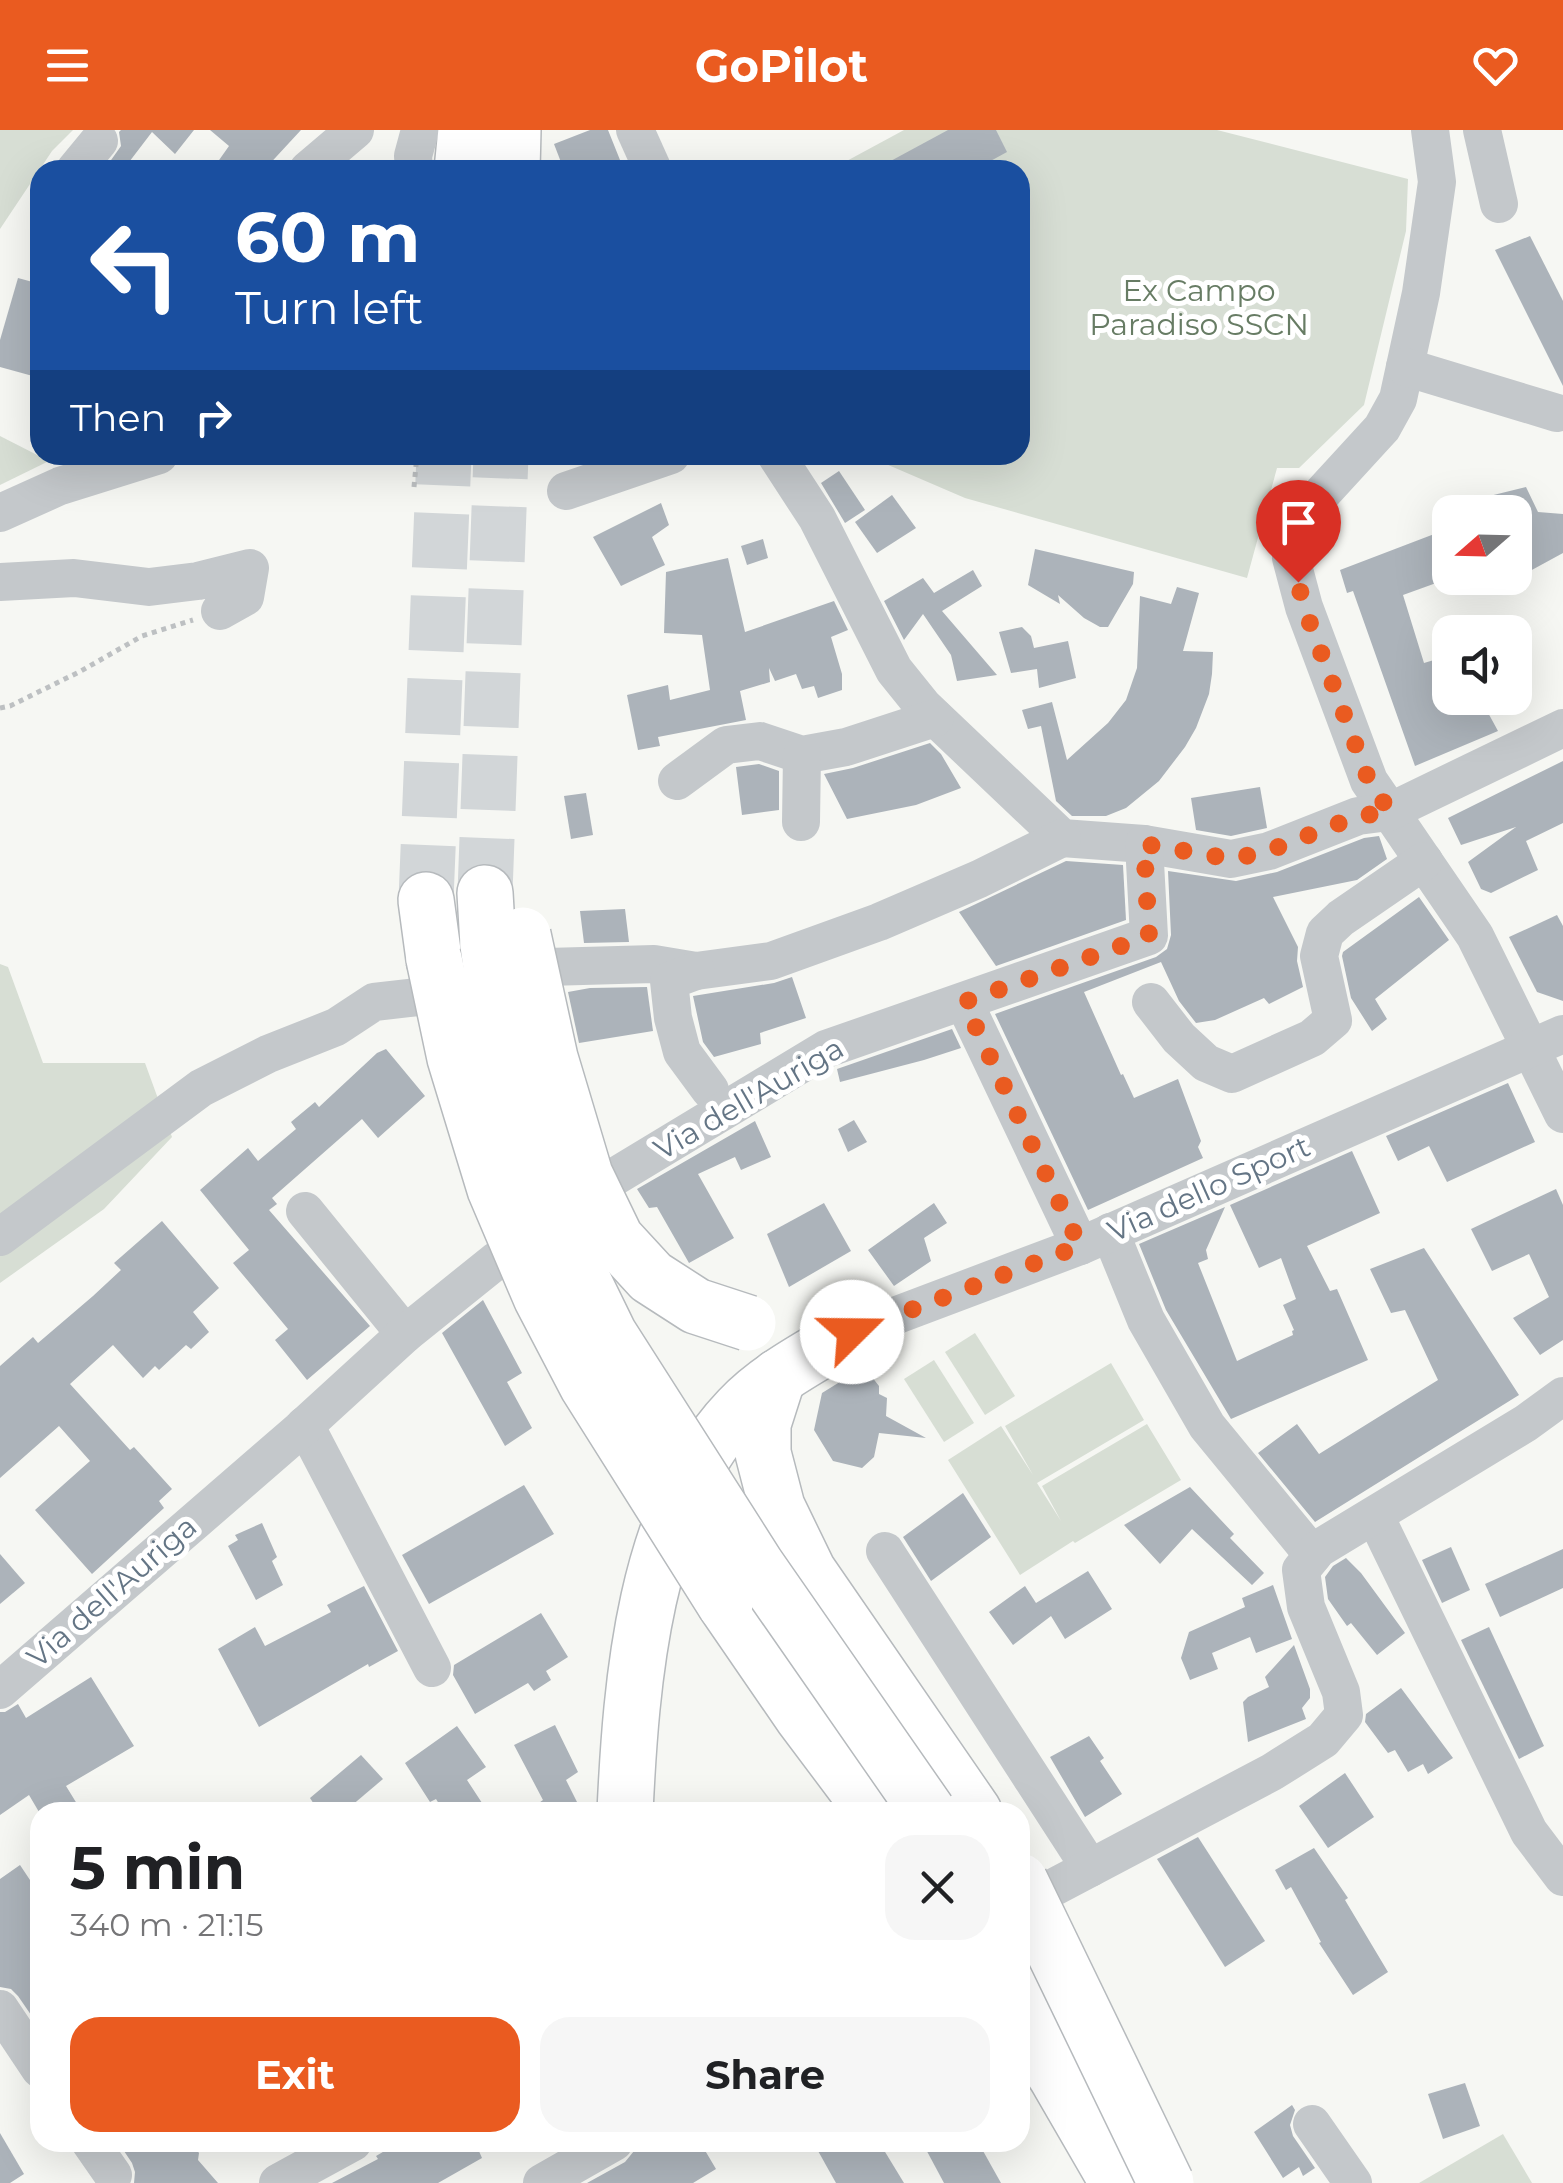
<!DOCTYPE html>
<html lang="en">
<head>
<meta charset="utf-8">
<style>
	body { margin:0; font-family:Montserrat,sans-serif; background:#f6f6f6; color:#202124; height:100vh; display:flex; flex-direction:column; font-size:38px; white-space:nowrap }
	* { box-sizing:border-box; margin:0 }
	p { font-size:32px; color:#757577 }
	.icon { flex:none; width:55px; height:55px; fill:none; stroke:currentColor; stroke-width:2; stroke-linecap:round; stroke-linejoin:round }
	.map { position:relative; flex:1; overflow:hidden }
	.sheet { position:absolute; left:30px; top:1672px; width:1000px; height:350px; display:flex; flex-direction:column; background:#fff; border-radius:30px; box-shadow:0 10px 40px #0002 }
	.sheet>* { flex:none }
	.top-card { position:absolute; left:30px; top:30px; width:1000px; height:305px; border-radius:30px; box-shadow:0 10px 40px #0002; background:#1a4fa0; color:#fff; overflow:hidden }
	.needle { width:65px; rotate:250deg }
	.buttons { position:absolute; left:1432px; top:365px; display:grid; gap:20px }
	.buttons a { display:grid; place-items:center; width:100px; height:100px; border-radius:20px; background:#fff; box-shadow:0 10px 40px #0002; font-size:50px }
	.pin { position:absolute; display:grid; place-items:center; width:85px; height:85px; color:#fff; margin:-102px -42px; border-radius:50% 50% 50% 0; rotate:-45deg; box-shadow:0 0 10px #0007 }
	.pin .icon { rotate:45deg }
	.me { position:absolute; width:110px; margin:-55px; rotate:68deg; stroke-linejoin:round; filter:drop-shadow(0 0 8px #0008) }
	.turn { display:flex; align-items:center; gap:35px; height:210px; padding:0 40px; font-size:45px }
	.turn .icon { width:130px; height:130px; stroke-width:2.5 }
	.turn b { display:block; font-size:70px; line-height:85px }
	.then { display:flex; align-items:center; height:95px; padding:0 40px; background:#0003; gap:20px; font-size:38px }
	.round { display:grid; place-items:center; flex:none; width:105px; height:105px; border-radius:30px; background:#f6f6f6 }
	.overview { display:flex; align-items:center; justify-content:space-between; height:170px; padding:0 40px }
	h1 { font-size:60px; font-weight:700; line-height:75px }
	.action { display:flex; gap:20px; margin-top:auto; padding:20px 40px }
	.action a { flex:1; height:115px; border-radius:30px; background:#ea5b20; color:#fff; font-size:40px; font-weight:700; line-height:115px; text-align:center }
	.action a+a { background:#f6f6f6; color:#202124 }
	header { display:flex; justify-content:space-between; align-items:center; height:130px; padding:0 40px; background:#ea5b20; color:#fff; font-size:45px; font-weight:700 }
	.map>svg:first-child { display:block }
</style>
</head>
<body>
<header><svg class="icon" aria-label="menu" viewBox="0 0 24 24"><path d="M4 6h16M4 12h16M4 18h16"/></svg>GoPilot<svg class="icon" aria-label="heart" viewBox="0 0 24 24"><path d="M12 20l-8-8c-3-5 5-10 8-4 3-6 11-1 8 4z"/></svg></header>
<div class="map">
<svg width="1563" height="2053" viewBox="0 0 1563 2053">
	<rect width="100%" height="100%" fill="#f6f7f3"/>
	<g fill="#d7ded4">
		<path d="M 0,0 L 73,0 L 52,21 L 0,99 Z"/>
		<path d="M 904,0 L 1217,0 L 1408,49 L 1406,101 L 1364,275 L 1299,338 L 1277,338 L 1247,448 L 965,368 L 865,325 L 1020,325 L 1020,40 L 830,40 Z"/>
		<path d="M 0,306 L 49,331 L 0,355 Z"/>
		<path d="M 0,834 L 8,837 L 43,933 L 145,933 L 172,1007 L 104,1079 L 0,1153 Z"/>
		<path d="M 975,1203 L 1015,1266 L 985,1285 L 945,1222 Z"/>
		<path d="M 934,1230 L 974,1293 L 944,1312 L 904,1249 Z"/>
		<path d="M 1111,1233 L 1144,1290 L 1037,1353 L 1061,1391 L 1042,1356 L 1147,1294 L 1181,1350 L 1075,1413 L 1073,1411 L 1020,1445 L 948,1330 L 1001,1296 L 1033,1345 L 1005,1296 Z"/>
		<path d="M 1503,2004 L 1532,2053 L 1419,2053 Z"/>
	</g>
	<g fill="#acb3ba">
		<path d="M 121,0 L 194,0 L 175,24 L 152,2 L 123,40 L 104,40 L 121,16 L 119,2 Z"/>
		<path d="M 210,0 L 301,0 L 264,40 L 212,40 L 229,16 Z"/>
		<path d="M 590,0 L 608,0 L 624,40 L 564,40 L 554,14 Z"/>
		<path d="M 948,0 L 996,0 L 1007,22 L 974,40 L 874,40 Z"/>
		<path d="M 1530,106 L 1563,171 L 1563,256 L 1495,120 Z"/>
		<path d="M 18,148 L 40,154 L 40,248 L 0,237 L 0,210 Z"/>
		<path d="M 839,341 L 865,380 L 845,393 L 821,353 Z"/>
		<path d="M 1526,357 L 1538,382 L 1563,384 L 1563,423 L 1515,449 L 1515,382 L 1454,382 L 1453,375 Z"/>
		<path d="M 892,365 L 916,398 L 877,423 L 855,392 Z"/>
		<path d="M 661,373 L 669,395 L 652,407 L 665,435 L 621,456 L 593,407 Z"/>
		<path d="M 1450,398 L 1450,448 L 1403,465 L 1424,533 L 1434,530 L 1448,573 L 1467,568 L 1480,568 L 1498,601 L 1415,636 L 1353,461 L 1347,463 L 1340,440 Z"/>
		<path d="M 763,409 L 768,428 L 747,435 L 741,416 Z"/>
		<path d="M 1035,419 L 1134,442 L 1133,454 L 1108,497 L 1100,497 L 1084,488 L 1058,465 L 1060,474 L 1028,455 Z"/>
		<path d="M 728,428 L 745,502 L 834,471 L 848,500 L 831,507 L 842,544 L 842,560 L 818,568 L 814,556 L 802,559 L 796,544 L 775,551 L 769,538 L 770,552 L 740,561 L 746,590 L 658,607 L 660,616 L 638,620 L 627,565 L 668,555 L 670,570 L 710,560 L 702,505 L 664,503 L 666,442 Z"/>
		<path d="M 973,440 L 982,456 L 942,481 L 997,545 L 957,551 L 951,525 L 923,484 L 904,510 L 884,471 L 923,448 L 934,463 Z"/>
		<path d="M 1177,457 L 1199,463 L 1183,521 L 1213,522 L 1212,544 L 1209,564 L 1196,598 L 1185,617 L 1159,651 L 1126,678 L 1106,686 L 1072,686 L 1056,671 L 1041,596 L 1028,599 L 1022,580 L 1052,572 L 1067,630 L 1108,593 L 1126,570 L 1137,538 L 1140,466 L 1171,474 Z"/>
		<path d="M 1022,497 L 1031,506 L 1034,518 L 1068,511 L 1076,548 L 1039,558 L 1037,539 L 1011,543 L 999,502 Z"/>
		<path d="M 930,613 L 941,624 L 961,658 L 916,675 L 847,689 L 824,644 L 853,638 Z"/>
		<path d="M 1563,631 L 1563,693 L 1526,711 L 1538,740 L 1491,763 L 1481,759 L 1468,732 L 1516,697 L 1461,715 L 1448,688 Z"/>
		<path d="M 759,634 L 779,641 L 779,680 L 742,685 L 736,637 Z"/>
		<path d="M 1260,657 L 1267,698 L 1231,706 L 1196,700 L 1191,668 Z"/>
		<path d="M 586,663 L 593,705 L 571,709 L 564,666 Z"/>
		<path d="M 1379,706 L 1387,729 L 1357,750 L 1273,767 L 1298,817 L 1297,831 L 1303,857 L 1269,874 L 1264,868 L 1215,890 L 1196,893 L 1179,871 L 1161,832 L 1084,862 L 1121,945 L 1123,944 L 1134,968 L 1178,949 L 1201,1011 L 1198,1017 L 1203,1028 L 1088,1080 L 995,884 L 1156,827 L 1167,819 L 1171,805 L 1168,741 L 1236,751 L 1277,742 L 1364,708 Z"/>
		<path d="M 1066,731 L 1123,735 L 1126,790 L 996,836 L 959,782 Z"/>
		<path d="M 1419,767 L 1449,810 L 1375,869 L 1387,889 L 1372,901 L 1351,868 L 1342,826 L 1343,822 Z"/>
		<path d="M 625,779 L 629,812 L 584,813 L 580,781 Z"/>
		<path d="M 1557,785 L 1563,796 L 1563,871 L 1537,862 L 1509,807 Z"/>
		<path d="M 792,847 L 806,888 L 760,903 L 761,914 L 714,927 L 703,912 L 693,866 L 774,853 Z"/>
		<path d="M 647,857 L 653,901 L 579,913 L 568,862 L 590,858 Z"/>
		<path d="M 952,899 L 961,918 L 924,930 L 840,952 L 837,939 Z"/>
		<path d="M 386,919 L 425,966 L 378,1008 L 362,989 L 272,1068 L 277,1074 L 269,1080 L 370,1196 L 307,1250 L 275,1210 L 288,1199 L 233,1133 L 249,1120 L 200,1060 L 248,1018 L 258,1031 L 296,999 L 291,992 L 315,972 L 319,977 L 377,923 Z"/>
		<path d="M 1508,953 L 1535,1012 L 1447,1052 L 1429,1016 L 1398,1031 L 1386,1006 Z"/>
		<path d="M 854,990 L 867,1012 L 848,1022 L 838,999 Z"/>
		<path d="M 755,991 L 771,1027 L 741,1040 L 735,1027 L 698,1044 L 734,1108 L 689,1133 L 657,1077 L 649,1078 L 637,1059 Z"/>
		<path d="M 1352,1021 L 1380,1083 L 1307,1116 L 1330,1161 L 1337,1159 L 1368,1230 L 1231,1289 L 1166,1180 L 1139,1114 L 1225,1077 L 1206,1120 L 1208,1129 L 1198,1133 L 1237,1231 L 1256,1222 L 1293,1205 L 1292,1201 L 1294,1200 L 1283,1175 L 1296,1169 L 1281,1128 L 1259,1138 L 1230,1075 Z"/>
		<path d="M 1556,1059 L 1563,1075 L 1563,1210 L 1540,1225 L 1513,1188 L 1549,1167 L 1529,1124 L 1492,1141 L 1471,1099 Z"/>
		<path d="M 824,1073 L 851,1121 L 789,1157 L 767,1104 Z"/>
		<path d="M 934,1073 L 947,1093 L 924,1108 L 931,1131 L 894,1156 L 868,1120 Z"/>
		<path d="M 162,1091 L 219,1158 L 193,1182 L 209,1202 L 191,1219 L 186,1215 L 159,1240 L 155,1236 L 143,1248 L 113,1215 L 70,1254 L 130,1320 L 134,1317 L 172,1359 L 159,1371 L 164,1378 L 92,1444 L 35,1380 L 90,1331 L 59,1296 L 0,1348 L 0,1236 L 33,1207 L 38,1213 L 93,1166 L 121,1140 L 114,1133 Z"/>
		<path d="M 1424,1118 L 1519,1265 L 1315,1392 L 1258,1323 L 1297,1294 L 1319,1324 L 1438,1250 L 1405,1180 L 1391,1183 L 1370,1139 Z"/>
		<path d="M 483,1170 L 522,1243 L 507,1252 L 532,1298 L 505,1316 L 442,1203 Z"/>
		<path d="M 864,1237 L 879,1256 L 879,1264 L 887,1268 L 886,1286 L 926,1308 L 879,1303 L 874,1327 L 862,1338 L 833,1331 L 814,1300 L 822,1263 Z"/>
		<path d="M 524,1355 L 554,1404 L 429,1474 L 402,1425 Z"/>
		<path d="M 1190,1357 L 1234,1404 L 1230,1408 L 1264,1443 L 1252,1455 L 1192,1399 L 1160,1434 L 1124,1395 Z"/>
		<path d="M 963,1363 L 991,1407 L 931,1451 L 903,1407 Z"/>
		<path d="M 262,1393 L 277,1427 L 272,1431 L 283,1455 L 256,1470 L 228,1416 L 238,1410 L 235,1405 Z"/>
		<path d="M 1451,1417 L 1470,1460 L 1442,1473 L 1422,1430 Z"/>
		<path d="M 1563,1419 L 1563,1458 L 1500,1487 L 1485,1454 Z"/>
		<path d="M 0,1424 L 25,1453 L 0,1474 Z"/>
		<path d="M 1346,1428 L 1361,1443 L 1405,1503 L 1377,1525 L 1351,1493 L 1347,1496 L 1328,1469 L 1325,1447 L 1333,1436 Z"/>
		<path d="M 1088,1441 L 1112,1479 L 1065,1509 L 1051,1486 L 1013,1515 L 989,1482 L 1025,1456 L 1036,1473 Z"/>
		<path d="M 1273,1455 L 1292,1509 L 1256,1523 L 1250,1507 L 1212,1523 L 1218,1539 L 1190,1550 L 1181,1528 L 1189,1502 L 1245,1477 L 1242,1468 Z"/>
		<path d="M 364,1456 L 398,1521 L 369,1537 L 368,1534 L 259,1597 L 218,1519 L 255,1497 L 265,1516 L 331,1482 L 327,1475 Z"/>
		<path d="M 541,1483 L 568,1527 L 546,1541 L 551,1550 L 534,1561 L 528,1553 L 475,1584 L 453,1545 L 454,1535 Z"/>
		<path d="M 1489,1497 L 1544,1616 L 1519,1629 L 1461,1510 Z"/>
		<path d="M 1294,1515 L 1310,1559 L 1310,1568 L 1302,1578 L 1306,1589 L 1248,1612 L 1243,1572 L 1248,1567 L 1269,1557 L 1265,1547 Z"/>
		<path d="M 91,1547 L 134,1616 L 66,1656 L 82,1682 L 39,1682 L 29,1665 L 0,1685 L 0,1582 L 5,1582 L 18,1574 L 26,1588 Z"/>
		<path d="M 1401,1558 L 1453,1628 L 1428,1644 L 1423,1634 L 1408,1642 L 1395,1620 L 1388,1623 L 1365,1592 L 1366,1584 Z"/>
		<path d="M 555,1595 L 578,1642 L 566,1650 L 582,1682 L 526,1682 L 543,1670 L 514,1615 Z"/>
		<path d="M 457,1596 L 486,1637 L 467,1650 L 484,1676 L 474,1682 L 444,1682 L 436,1669 L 430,1672 L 405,1633 Z"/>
		<path d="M 1089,1606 L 1104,1628 L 1100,1631 L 1122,1664 L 1085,1687 L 1050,1627 Z"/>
		<path d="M 361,1625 L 383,1649 L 344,1682 L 319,1682 L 310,1668 Z"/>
		<path d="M 1345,1643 L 1374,1687 L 1328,1718 L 1299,1676 Z"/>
		<path d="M 1198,1707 L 1265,1811 L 1225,1837 L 1157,1729 Z"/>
		<path d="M 1314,1718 L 1348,1768 L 1345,1770 L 1388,1842 L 1353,1865 L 1319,1813 L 1321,1812 L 1291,1757 L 1286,1760 L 1275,1740 Z"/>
		<path d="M 20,1735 L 40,1765 L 40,1898 L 18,1866 L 11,1859 L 0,1857 L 0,1749 Z"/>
		<path d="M 1465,1953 L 1480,1996 L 1443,2009 L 1428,1964 Z"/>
		<path d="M 1292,1975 L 1295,1980 L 1290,1995 L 1293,2006 L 1315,2038 L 1303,2046 L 1299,2037 L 1283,2048 L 1254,2002 Z"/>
		<path d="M 0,2003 L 24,2044 L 10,2053 L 0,2053 Z"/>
		<path d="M 118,2012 L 191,2012 L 199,2023 L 198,2030 L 218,2053 L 134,2053 L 135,2042 L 132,2033 Z"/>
		<path d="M 400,2012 L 475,2012 L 482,2028 L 438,2053 L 332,2053 L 378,2029 L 376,2026 Z"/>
		<path d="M 649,2012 L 700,2012 L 716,2039 L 693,2053 L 587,2053 L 625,2032 L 634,2021 Z"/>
		<path d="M 813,2012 L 879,2012 L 904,2053 L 836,2053 Z"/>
		<path d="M 922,2012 L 978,2012 L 1001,2053 L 944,2053 Z"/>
	</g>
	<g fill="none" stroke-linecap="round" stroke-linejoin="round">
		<g stroke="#d2d6d8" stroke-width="55" stroke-dasharray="55 28" stroke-linecap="butt">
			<path d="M 485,763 L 501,325"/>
			<path d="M 426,770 L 444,325"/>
		</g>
		<g stroke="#b6babd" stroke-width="58">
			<g id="highway">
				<path d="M 462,40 L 466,0"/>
				<path d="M 512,40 L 513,0"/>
				<path d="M 485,763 L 488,815"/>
				<path d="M 426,770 L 434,829"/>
				<path d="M 778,1247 L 763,1294 L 763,1323 L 777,1377 L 808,1441 L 974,1682"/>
				<path d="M 725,1474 L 802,1586 L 874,1682"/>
				<path d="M 625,1682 C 631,1552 644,1379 739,1280 C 770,1247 813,1226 852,1202"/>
				<path d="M 1020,1820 L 1071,1902"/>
				<path d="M 1020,1891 L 1056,1946 L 1118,2053"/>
			</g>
		</g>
		<g stroke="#bdc0c2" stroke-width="5" stroke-dasharray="5 5" stroke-linecap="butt">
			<path d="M 414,357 L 417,325"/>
			<path d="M 0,578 L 10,576 L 81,541 L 142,506 L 193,490"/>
		</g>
		<g stroke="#c4c8cb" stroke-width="38">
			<path d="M 635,0 L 653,40"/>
			<path d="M 1430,0 L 1437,52 L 1421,163 L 1398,269 L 1382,298 L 1304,383 L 1294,405 L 1291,428 L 1304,477 L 1369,651 L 1475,806 L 1563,984"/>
			<path d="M 1482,0 L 1499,74"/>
			<path d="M 75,40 L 99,11"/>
			<path d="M 308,40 L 355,0"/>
			<path d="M 414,40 L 413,26 L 420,0"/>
			<path d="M 1405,237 L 1557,283"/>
			<path d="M 776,325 L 817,388 L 894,540 L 923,576 L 1062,708 L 1144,714 L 1231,729 L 1269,721 L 1358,686 L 1389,682 L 1563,598"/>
			<path d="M 566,361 L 671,325"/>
			<path d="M 0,383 L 60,356 L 159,325"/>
			<path d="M 0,452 L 74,448 L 149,457 L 198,451 L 250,438 L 245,467 L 220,481"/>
			<path d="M 677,651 L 726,615 L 760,611 L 802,625 L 846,617 L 935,588"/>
			<path d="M 801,692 L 802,625"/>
			<path d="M 547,837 L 654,834 L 696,841 L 771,831 L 879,792 L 979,749 L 1062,708"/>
			<path d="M 696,841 L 669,851 L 673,888 L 682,922 L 710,960"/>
			<path d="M 964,872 L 1080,1116"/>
			<path d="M 1151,872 L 1179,908 L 1206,933 L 1232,944 L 1312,908 L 1333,890 L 1319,826 L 1325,803 L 1341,788 L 1424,731"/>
			<path d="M 606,1052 L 826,919 L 1149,806 L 1144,714"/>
			<path d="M 305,1081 L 405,1204"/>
			<path d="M 1110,1102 L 1146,1190 L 1207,1296 L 1313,1425"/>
			<path d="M 0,1107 L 201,958 L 268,924 L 336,897 L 374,872 L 418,867"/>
			<path d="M 852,1202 L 1080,1116 L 1563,904"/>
			<path d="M 305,1295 L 432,1538"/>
			<path d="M 1375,1386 L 1529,1702 L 1563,1747"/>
			<path d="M 885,1421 L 1090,1738"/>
			<path d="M 0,1560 L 300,1300 L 405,1204 L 497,1130"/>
			<path d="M 1041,1764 L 1272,1642 L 1323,1610 L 1344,1585 L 1341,1562 L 1306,1477 L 1301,1440 L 1318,1419 L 1526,1293 L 1563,1266"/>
			<path d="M 0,1879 L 40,1939"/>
			<path d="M 1312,1994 L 1353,2053"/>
			<path d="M 90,2012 L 113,2045"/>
			<path d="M 278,2053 L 353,2012"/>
			<path d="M 542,2053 L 614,2012"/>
		</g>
		<use href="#highway" stroke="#fff" stroke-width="55"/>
		<g stroke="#b6babd" stroke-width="58" stroke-linecap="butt">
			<g id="highway-bridge">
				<path d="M 523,805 L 550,928 L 585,1045 L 616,1109 L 651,1147 L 696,1176 L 748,1193"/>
				<path d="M 488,815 L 505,936 L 550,1083 L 609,1204 L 757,1436 L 928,1682"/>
				<path d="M 434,829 L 455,928 L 495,1059 L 541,1167 L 587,1255 L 725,1474"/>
				<path d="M 1020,1751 L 1166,2053"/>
			</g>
		</g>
		<use href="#highway-bridge" stroke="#fff" stroke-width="55"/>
	</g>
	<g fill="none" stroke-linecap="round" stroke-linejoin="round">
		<path stroke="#ea5b20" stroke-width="18" stroke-dasharray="0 32.4" d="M 852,1202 L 1080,1116 L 964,872 L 1149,806 L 1144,714 L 1232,729 L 1268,721 L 1358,686 L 1390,682 L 1369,651 L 1304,477 L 1298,452"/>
	</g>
	<g text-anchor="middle" stroke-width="10" stroke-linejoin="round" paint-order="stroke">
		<g font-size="30" fill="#677c64" stroke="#fff">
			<text x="1199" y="171">Ex Campo<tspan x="1199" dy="34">Paradiso SSCN</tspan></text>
		</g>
		<g font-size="30" fill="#647585" stroke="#fff">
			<text transform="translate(749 969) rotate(-30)" y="10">Via dell'Auriga</text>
			<text transform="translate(1209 1059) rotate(-24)" y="10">Via dello Sport</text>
			<text transform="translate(112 1462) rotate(-41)" y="10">Via dell'Auriga</text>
		</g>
	</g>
</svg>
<div class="buttons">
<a><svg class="needle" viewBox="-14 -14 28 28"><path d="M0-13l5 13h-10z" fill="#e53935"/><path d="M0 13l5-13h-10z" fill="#757577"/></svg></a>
<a><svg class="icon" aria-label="sound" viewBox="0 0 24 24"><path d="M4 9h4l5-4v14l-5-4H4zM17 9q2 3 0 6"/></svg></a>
</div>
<div class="pin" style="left:1298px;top:452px;background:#d93025"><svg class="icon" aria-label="arrive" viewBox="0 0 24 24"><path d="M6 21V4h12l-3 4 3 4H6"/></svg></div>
<svg class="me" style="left:852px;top:1202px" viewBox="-20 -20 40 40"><circle r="19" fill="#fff"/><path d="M0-13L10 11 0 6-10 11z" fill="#ea5b20"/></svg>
<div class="top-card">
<div class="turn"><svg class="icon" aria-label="left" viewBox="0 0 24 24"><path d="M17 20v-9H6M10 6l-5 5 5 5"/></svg><div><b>60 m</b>Turn left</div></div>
<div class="then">Then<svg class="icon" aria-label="right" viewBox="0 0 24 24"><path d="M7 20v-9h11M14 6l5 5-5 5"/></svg></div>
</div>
<section class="sheet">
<div class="overview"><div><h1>5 min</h1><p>340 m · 21:15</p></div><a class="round"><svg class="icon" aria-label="close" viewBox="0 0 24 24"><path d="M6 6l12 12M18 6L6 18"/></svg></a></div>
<div class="action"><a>Exit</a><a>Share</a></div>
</section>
</div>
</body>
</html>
